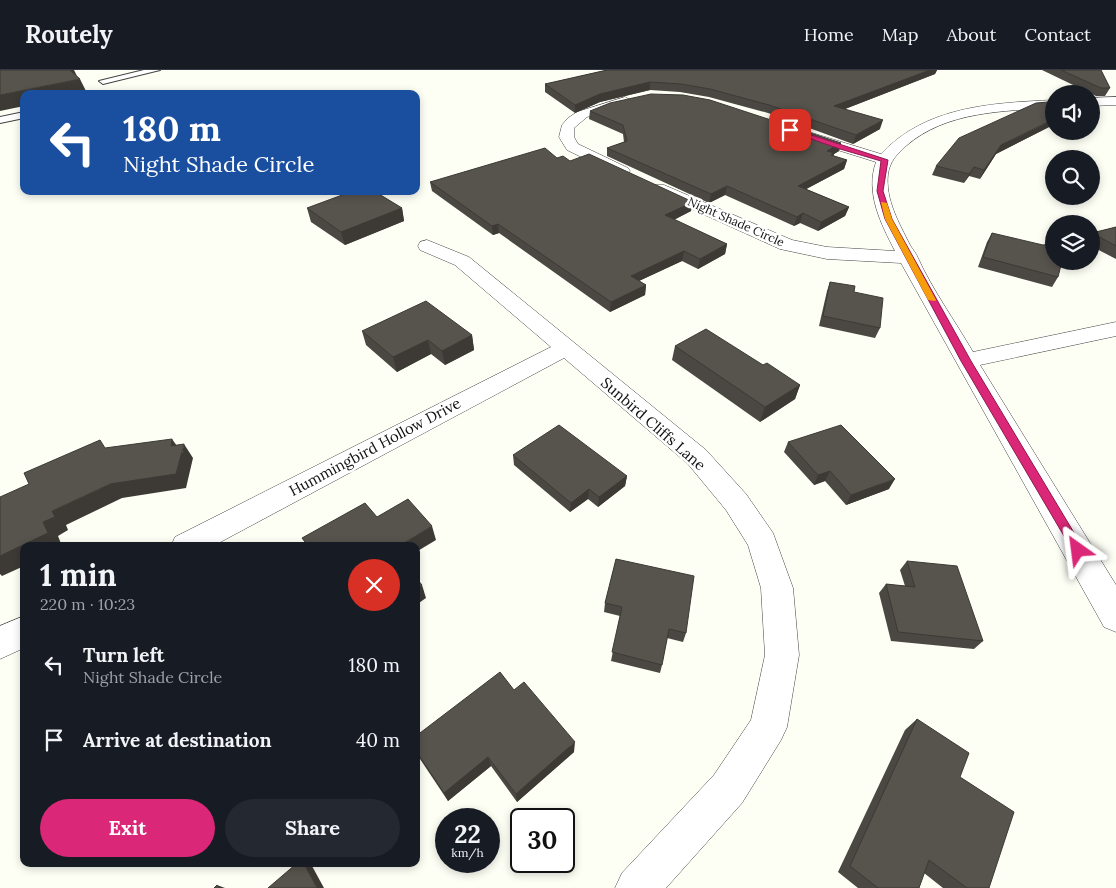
<!DOCTYPE html>
<html lang="en">
<head>
<meta charset="utf-8">
<style>
	body { margin:0; font-family:Lora,serif; background:#242831; color:#f1f3f6; height:100vh; display:flex; flex-direction:column; font-size:19px; white-space:nowrap }
	* { box-sizing:border-box; margin:0 }
	p { font-size:16px; color:#9ea1a6 }
	.icon { flex:none; width:28px; height:28px; fill:none; stroke:currentColor; stroke-width:2; stroke-linecap:round; stroke-linejoin:round }
	.map { position:relative; flex:1; overflow:hidden }
	.side { position:absolute; left:20px; top:472px; width:400px; height:325px; display:flex; flex-direction:column; background:#171b24; border-radius:10px; box-shadow:0 2px 8px #0003 }
	.side>* { flex:none }
	.top-card { position:absolute; left:20px; top:20px; width:400px; height:105px; border-radius:10px; box-shadow:0 2px 8px #0003; background:#1a4fa0; color:#fff; overflow:hidden }
	.fabs { position:absolute; left:1045px; top:15px; display:grid; gap:10px }
	.fabs a { display:grid; place-items:center; width:55px; height:55px; border-radius:50%; background:#171b24; box-shadow:0 2px 8px #0003; font-size:25px }
	.speed { position:absolute; left:435px; top:738px; display:flex; gap:10px; font-size:25px; font-weight:700; text-align:center }
	.speed>* { display:grid; place-content:center; width:65px; height:65px; border-radius:50%; background:#171b24; box-shadow:0 2px 8px #0003; line-height:1 }
	.speed small { font-size:12px; font-weight:400 }
	.speed .limit { border:2px solid #111; border-radius:8px; background:#fff; color:#111 }
	.pin { position:absolute; display:grid; place-items:center; width:42px; height:42px; color:#fff; margin:-21px; border-radius:10px; box-shadow:0 2px 8px #0006 }
	.me { position:absolute; width:55px; margin:-28px; rotate:329deg; stroke-linejoin:round; filter:drop-shadow(0 0 4px #0008) }
	.turn { display:flex; align-items:center; gap:18px; height:105px; padding:0 20px; font-size:22px }
	.turn .icon { width:65px; height:65px; stroke-width:2.5 }
	.turn b { display:block; font-size:35px; line-height:42px }
	.round { display:grid; place-items:center; flex:none; width:52px; height:52px; border-radius:26px; background:#242831 }
	.head { display:flex; align-items:center; justify-content:space-between; height:85px; padding:0 20px }
	h1 { font-size:30px; font-weight:800; line-height:38px }
	.primary-button { display:flex; gap:10px; margin-top:auto; padding:10px 20px }
	.primary-button a { flex:1; height:58px; border-radius:30px; background:#db2777; color:#fff; font-size:20px; font-weight:800; line-height:58px; text-align:center }
	.primary-button a+a { background:#242831; color:#f1f3f6 }
	ul { padding:0; list-style:none }
	li { display:flex; align-items:center; gap:15px; height:75px; padding:0 20px }
	li div { flex:1 }
	li b { display:block; font-size:19px }
	li em { font-style:normal }
	header { display:flex; align-items:center; gap:30px; box-sizing:border-box; height:70px; padding:0 25px; background:#171b24; border-bottom:1px solid #363941 }
	header strong { font-size:24px }
	nav { display:flex; gap:28px; margin-inline-start:auto; font-size:18px }
	.map>svg:first-child { display:block }
</style>
</head>
<body>
<header>
<strong>Routely</strong>
<nav><a>Home</a><a>Map</a><a>About</a><a>Contact</a></nav>
</header>
<div class="map">
<svg width="1116" height="818" viewBox="0 0 1116 818">
	<rect width="100%" height="100%" fill="#fdfef4"/>
	<g fill="none" stroke-linecap="round" stroke-linejoin="round">
		<g stroke="#434343" stroke-width="2">
			<g id="service">
				<path d="M 144,0 L 160,0 L 103,14 L 99,11 Z"/>
				<path d="M 24,42 L 24,48 L 0,53 L 0,47 Z"/>
			</g>
		</g>
		<g stroke="#434343" stroke-width="1">
			<g id="minor">
				<path d="M 625,27 L 632,31 L 630,34 L 587,47 L 574,58 L 574,67 L 578,74 L 628,98 L 630,101 L 628,104 L 616,104 L 567,80 L 559,67 L 562,55 L 568,48 L 577,42 Z"/>
				<path d="M 1116,27 L 1116,35 L 1091,36 L 1091,28 Z"/>
				<path d="M 1054,30 L 1054,38 C 1004,41 946,41 906,76 C 897,84 890,91 888,104 C 885,129 899,153 910,175 C 913,180 916,183 918,188 C 932,219 955,251 973,282 L 1116,252 L 1116,266 L 980,295 L 1116,515 L 1116,562 L 1104,557 L 901,193 L 827,189 L 780,179 L 652,121 L 650,118 L 652,115 L 664,115 L 792,170 L 827,177 L 895,181 C 881,154 865,123 876,92 L 799,68 L 797,65 L 799,62 L 809,62 L 881,84 C 926,36 992,33 1054,30 Z"/>
				<path d="M 427,170 L 469,187 L 706,380 L 746,424 L 773,463 L 793,518 L 799,585 L 787,657 L 781,670 L 742,733 L 666,818 L 615,818 L 622,803 L 714,705 L 751,650 L 765,585 L 761,518 L 748,475 L 726,440 L 688,394 L 564,288 L 213,476 L 171,476 L 175,467 L 551,277 L 455,195 L 420,180 L 418,176 L 420,172 Z"/>
				<path d="M 24,546 L 24,578 L 0,589 L 0,556 Z"/>
			</g>
		</g>
		<use href="#service" fill="#fff" fill-rule="evenodd"/>
		<use href="#minor" fill="#fff" fill-rule="evenodd"/>
	</g>
	<g fill="#4b4742">
		<path d="M 607,0 L 937,0 L 935,4 L 845,39 L 880,59 L 853,74 L 768,43 L 709,27 L 680,22 L 650,20 L 600,32 L 575,43 L 545,22 L 545,14 Z"/>
		<path d="M 1042,0 L 1101,0 L 1110,18 L 1105,26 L 1096,26 Z"/>
		<path d="M 590,41 L 841,73 L 839,81 L 834,84 L 833,86 L 847,90 L 844,99 L 806,119 L 849,137 L 845,146 L 818,161 L 800,153 L 794,156 L 725,125 L 709,133 L 607,86 L 607,78 L 624,72 L 623,64 L 589,49 Z"/>
		<path d="M 1051,56 L 996,84 L 980,109 L 969,106 L 964,113 L 932,105 L 936,96 Z"/>
		<path d="M 557,88 L 570,91 L 691,141 L 674,150 L 727,174 L 725,184 L 698,199 L 682,191 L 639,211 L 646,215 L 645,225 L 610,242 L 499,163 L 493,165 L 432,121 L 430,112 Z"/>
		<path d="M 307,138 L 402,138 L 404,151 L 345,175 L 311,152 Z"/>
		<path d="M 1116,157 L 1116,189 L 1091,176 L 1091,164 L 1092,163 Z"/>
		<path d="M 992,163 L 1058,207 L 1052,217 L 978,197 L 987,172 Z"/>
		<path d="M 830,212 L 880,258 L 875,268 L 819,256 L 827,221 Z"/>
		<path d="M 362,261 L 472,265 L 474,280 L 445,295 L 431,284 L 397,302 L 366,275 Z"/>
		<path d="M 675,276 L 763,295 L 800,315 L 795,329 L 760,352 L 672,290 Z"/>
		<path d="M 788,372 L 889,419 L 846,435 L 825,411 L 814,415 L 784,382 Z"/>
		<path d="M 513,385 L 627,406 L 625,416 L 598,437 L 588,429 L 570,442 L 514,395 Z"/>
		<path d="M 616,489 L 686,563 L 683,572 L 667,568 L 662,595 L 660,603 L 611,591 L 620,546 L 604,542 L 605,533 Z"/>
		<path d="M 907,491 L 983,571 L 974,579 L 891,571 L 879,523 L 886,514 L 905,516 L 900,500 Z"/>
		<path d="M 514,620 L 574,682 L 517,732 L 491,696 L 448,731 L 416,683 L 416,666 Z"/>
		<path d="M 917,649 L 960,707 L 989,818 L 943,818 L 924,803 L 919,818 L 858,818 L 838,802 L 905,660 Z"/>
	</g>
	<g fill="#3d3a36">
		<path d="M 67,0 L 74,0 L 77,6 Z"/>
		<path d="M 930,0 L 937,0 L 935,4 L 832,44 L 834,36 Z"/>
		<path d="M 80,9 L 87,23 L 83,24 L 24,24 L 24,36 L 0,41 L 0,25 Z"/>
		<path d="M 650,12 L 650,20 L 600,32 L 575,43 L 575,35 L 600,24 Z"/>
		<path d="M 1054,49 L 1054,51 L 1051,56 L 996,84 L 980,109 L 984,100 L 1001,75 Z"/>
		<path d="M 883,50 L 880,59 L 853,74 L 856,65 Z"/>
		<path d="M 841,73 L 839,81 L 834,84 L 831,92 L 827,81 Z"/>
		<path d="M 847,90 L 844,99 L 795,125 L 798,116 Z"/>
		<path d="M 974,97 L 969,106 L 964,113 L 969,104 Z"/>
		<path d="M 727,116 L 725,125 L 709,133 L 711,124 Z"/>
		<path d="M 693,132 L 691,141 L 663,155 L 665,145 Z"/>
		<path d="M 849,137 L 845,146 L 818,161 L 821,152 Z"/>
		<path d="M 402,138 L 404,151 L 345,175 L 341,162 Z"/>
		<path d="M 803,143 L 800,153 L 794,156 L 797,147 Z"/>
		<path d="M 498,154 L 499,163 L 493,165 L 492,156 Z"/>
		<path d="M 727,174 L 725,184 L 698,199 L 700,189 Z"/>
		<path d="M 684,181 L 682,191 L 630,215 L 631,206 Z"/>
		<path d="M 646,215 L 645,225 L 610,242 L 611,232 Z"/>
		<path d="M 472,265 L 474,280 L 445,295 L 442,281 Z"/>
		<path d="M 428,270 L 431,284 L 397,302 L 393,287 Z"/>
		<path d="M 800,315 L 795,329 L 760,352 L 765,337 Z"/>
		<path d="M 172,369 L 182,383 L 184,374 L 193,388 L 186,418 L 122,428 L 66,455 L 68,460 L 58,466 L 62,476 L 24,476 L 24,496 L 2,506 L 0,504 L 0,486 L 43,452 L 52,441 L 110,414 L 171,376 Z"/>
		<path d="M 830,401 L 825,411 L 814,415 L 818,405 Z"/>
		<path d="M 627,406 L 625,416 L 598,437 L 599,427 Z"/>
		<path d="M 895,409 L 889,419 L 846,435 L 851,425 Z"/>
		<path d="M 589,419 L 588,429 L 570,442 L 571,433 Z"/>
		<path d="M 432,456 L 436,470 L 416,482 L 416,476 L 399,476 Z"/>
		<path d="M 422,515 L 426,528 L 416,535 L 416,519 Z"/>
		<path d="M 575,672 L 574,682 L 517,732 L 516,724 Z"/>
		<path d="M 488,687 L 491,696 L 448,731 L 444,723 Z"/>
		<path d="M 304,794 L 309,794 L 312,796 L 324,818 L 317,818 Z"/>
		<path d="M 217,815 L 225,818 L 219,818 Z"/>
	</g>
	<g fill="#57534d" stroke="#3d3a36">
		<path d="M 0,0 L 70,0 L 80,9 L 0,25 Z"/>
		<path d="M 607,0 L 930,0 L 834,36 L 883,50 L 856,65 L 769,35 L 710,19 L 681,14 L 650,12 L 600,24 L 575,35 L 545,14 Z"/>
		<path d="M 1061,0 L 1101,0 L 1110,18 L 1101,18 Z"/>
		<path d="M 651,24 L 683,25 L 710,30 L 841,73 L 827,81 L 834,83 L 831,85 L 847,90 L 798,116 L 849,137 L 821,152 L 803,143 L 797,147 L 727,116 L 711,124 L 607,78 L 627,71 L 623,55 L 590,41 L 610,33 Z"/>
		<path d="M 1048,32 L 1054,45 L 1054,49 L 1001,75 L 984,100 L 974,97 L 969,104 L 936,96 L 959,68 L 1036,33 Z"/>
		<path d="M 545,78 L 557,88 L 563,86 L 570,91 L 589,84 L 693,132 L 665,145 L 727,174 L 700,189 L 684,181 L 631,206 L 646,215 L 611,232 L 498,154 L 492,156 L 430,112 Z"/>
		<path d="M 353,121 L 374,121 L 402,138 L 341,162 L 307,138 Z"/>
		<path d="M 1116,157 L 1116,176 L 1092,163 Z"/>
		<path d="M 992,163 L 1043,175 L 1054,173 L 1054,191 L 1062,191 L 1058,207 L 983,187 Z"/>
		<path d="M 830,212 L 855,216 L 854,222 L 883,228 L 880,258 L 823,246 Z"/>
		<path d="M 426,231 L 472,265 L 442,281 L 428,270 L 393,287 L 362,261 Z"/>
		<path d="M 706,259 L 763,295 L 767,293 L 800,315 L 765,337 L 675,276 Z"/>
		<path d="M 559,355 L 627,406 L 599,427 L 589,419 L 571,433 L 513,385 Z"/>
		<path d="M 841,355 L 895,409 L 851,425 L 830,401 L 818,405 L 788,372 Z"/>
		<path d="M 172,369 L 171,376 L 184,374 L 176,404 L 110,414 L 52,441 L 55,447 L 43,452 L 48,463 L 0,486 L 0,427 L 29,414 L 24,403 L 100,370 L 105,378 Z"/>
		<path d="M 408,429 L 432,456 L 399,476 L 308,476 L 302,468 L 365,433 L 377,447 Z"/>
		<path d="M 616,489 L 694,506 L 686,563 L 669,559 L 662,595 L 612,582 L 622,537 L 605,533 Z"/>
		<path d="M 907,491 L 957,496 L 983,571 L 898,562 L 886,514 L 915,517 Z"/>
		<path d="M 416,508 L 422,515 L 416,519 Z"/>
		<path d="M 500,602 L 514,620 L 524,612 L 575,672 L 516,724 L 488,687 L 444,723 L 416,681 L 416,666 Z"/>
		<path d="M 917,649 L 969,683 L 960,707 L 1014,742 L 989,818 L 967,818 L 929,790 L 919,818 L 878,818 L 850,796 Z"/>
		<path d="M 296,794 L 304,794 L 317,818 L 268,818 Z"/>
		<path d="M 217,815 L 219,818 L 214,818 Z"/>
	</g>
	<path fill="#db2777" stroke="#8e194d" d="M 790,58 L 888,90 L 883,121 L 892,149 L 971,291 L 1082,476 L 1084,480 L 1082,483 L 1078,485 L 1074,483 L 961,291 L 885,149 L 877,121 L 881,91 L 840,79 L 788,61 Z"/>
	<path fill="#f59e0b" d="M 881,132 L 887,133 L 892,149 L 936,230 L 935,231 L 928,230 L 885,149 Z"/>
	<g text-anchor="middle" stroke-width="5" stroke-linejoin="round" paint-order="stroke">
		<g font-size="12" fill="#101010" stroke="#fff">
			<text transform="translate(736 152) rotate(24)" y="4">Night Shade Circle</text>
		</g>
		<g font-size="15" fill="#101010" stroke="#fff">
			<text transform="translate(653 354) rotate(41)" y="5">Sunbird Cliffs Lane</text>
			<text transform="translate(375 377) rotate(-28)" y="5">Hummingbird Hollow Drive</text>
		</g>
	</g>
</svg>
<div class="fabs">
<a><svg class="icon" aria-label="sound" viewBox="0 0 24 24"><path d="M4 9h4l5-4v14l-5-4H4zM17 9q2 3 0 6"/></svg></a>
<a><svg class="icon" aria-label="search" viewBox="0 0 24 24"><circle cx="10" cy="10" r="6"/><path d="M15 15l6 6"/></svg></a>
<a><svg class="icon" aria-label="layers" viewBox="0 0 24 24"><path d="M12 4l9 5-9 5-9-5zM3 14l9 5 9-5"/></svg></a>
</div>
<div class="speed"><div>22<small>km/h</small></div><div class="limit">30</div></div>
<div class="pin" style="left:790px;top:60px;background:#d93025"><svg class="icon" aria-label="arrive" viewBox="0 0 24 24"><path d="M6 21V4h12l-3 4 3 4H6"/></svg></div>
<svg class="me" style="left:1078px;top:480px" viewBox="-20 -20 40 40"><path d="M0-17L14 15 0 8-14 15z" fill="#db2777" stroke="#fff" stroke-width="4"/></svg>
<div class="top-card">
<div class="turn"><svg class="icon" aria-label="left" viewBox="0 0 24 24"><path d="M17 20v-9H6M10 6l-5 5 5 5"/></svg><div><b>180 m</b>Night Shade Circle</div></div>
</div>
<section class="side">
<div class="head"><div><h1>1 min</h1><p>220 m · 10:23</p></div><a class="round" style="background:#d93025;color:#fff"><svg class="icon" aria-label="close" viewBox="0 0 24 24"><path d="M6 6l12 12M18 6L6 18"/></svg></a></div>
<ul>
<li><svg class="icon" aria-label="left" viewBox="0 0 24 24"><path d="M17 20v-9H6M10 6l-5 5 5 5"/></svg><div><b>Turn left</b><p>Night Shade Circle</p></div><em>180 m</em></li>
<li><svg class="icon" aria-label="arrive" viewBox="0 0 24 24"><path d="M6 21V4h12l-3 4 3 4H6"/></svg><div><b>Arrive at destination</b></div><em>40 m</em></li>
</ul>
<div class="primary-button"><a>Exit</a><a>Share</a></div>
</section>
</div>
</body>
</html>
